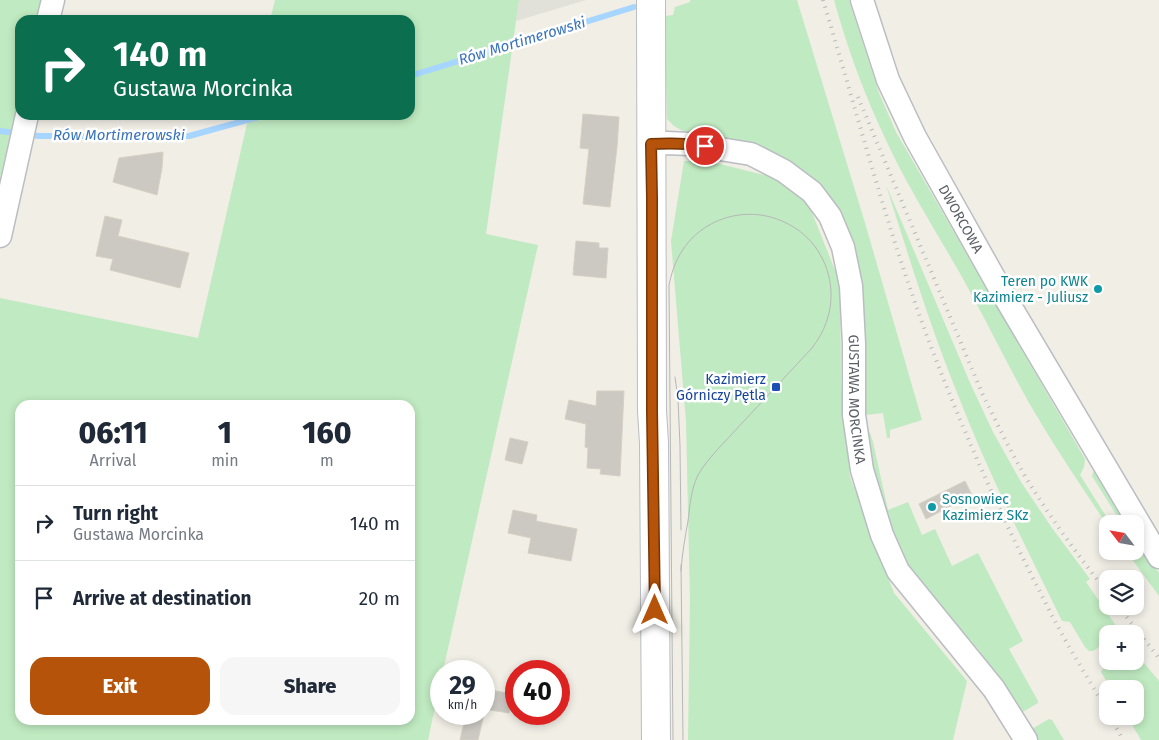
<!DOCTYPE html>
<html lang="en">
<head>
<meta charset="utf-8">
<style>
	body { margin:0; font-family:"Fira Sans",sans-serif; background:#f6f6f7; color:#1f2937; height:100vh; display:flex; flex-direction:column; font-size:19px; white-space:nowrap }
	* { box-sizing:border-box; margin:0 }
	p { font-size:16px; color:#747a83 }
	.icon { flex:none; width:28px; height:28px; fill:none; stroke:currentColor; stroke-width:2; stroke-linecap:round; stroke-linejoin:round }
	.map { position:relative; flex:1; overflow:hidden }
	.drawer { position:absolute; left:15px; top:400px; width:400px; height:325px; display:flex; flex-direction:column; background:#fff; border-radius:15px; box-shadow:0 2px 8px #0003 }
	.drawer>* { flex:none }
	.banner { position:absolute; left:15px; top:15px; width:400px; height:105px; border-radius:15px; box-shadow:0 2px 8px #0003; background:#0b6e4f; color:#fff; overflow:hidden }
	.needle { width:32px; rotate:301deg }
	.tools { position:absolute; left:1099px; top:515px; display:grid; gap:10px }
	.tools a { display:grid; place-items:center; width:45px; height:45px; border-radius:10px; background:#fff; box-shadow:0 2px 8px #0003; font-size:25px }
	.speed { position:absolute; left:430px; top:660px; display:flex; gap:10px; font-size:25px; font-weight:700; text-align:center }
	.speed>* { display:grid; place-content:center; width:65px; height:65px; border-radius:50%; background:#fff; box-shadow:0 2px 8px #0003; line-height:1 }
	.speed small { font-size:12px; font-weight:400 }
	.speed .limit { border:8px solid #d22; background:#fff; color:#111 }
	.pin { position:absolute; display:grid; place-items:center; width:42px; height:42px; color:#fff; margin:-21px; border:2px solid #fff; border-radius:50%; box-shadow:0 1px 5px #0007 }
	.me { position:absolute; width:55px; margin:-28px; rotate:0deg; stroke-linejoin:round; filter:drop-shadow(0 0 4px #0008) }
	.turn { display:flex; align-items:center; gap:18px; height:105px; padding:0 15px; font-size:22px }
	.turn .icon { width:65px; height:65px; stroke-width:2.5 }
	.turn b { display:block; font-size:35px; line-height:42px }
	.eta { display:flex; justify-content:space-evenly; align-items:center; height:85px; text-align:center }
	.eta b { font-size:30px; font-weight:800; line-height:35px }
	.button { display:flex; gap:10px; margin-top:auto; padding:10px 15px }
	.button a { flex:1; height:58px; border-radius:15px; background:#b45309; color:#fff; font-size:20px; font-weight:800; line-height:58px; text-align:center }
	.button a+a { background:#f6f6f7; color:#1f2937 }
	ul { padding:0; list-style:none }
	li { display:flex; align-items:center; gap:15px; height:75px; padding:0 15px; border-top:1px solid #e0e1e3 }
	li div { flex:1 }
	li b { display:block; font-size:19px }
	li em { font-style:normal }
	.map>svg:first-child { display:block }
</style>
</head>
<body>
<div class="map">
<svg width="1159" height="740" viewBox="0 0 1159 740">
	<rect width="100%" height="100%" fill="#f0eee5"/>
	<path fill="#e1e0d9" d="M 519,0 L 586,0 L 516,21 Z"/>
	<g fill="#c0eac1" fill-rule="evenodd">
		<path d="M 0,0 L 41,0 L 36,20 L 20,20 L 20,91 L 0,178 Z"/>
		<path d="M 275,0 L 519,0 L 486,234 L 538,245 L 443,671 L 441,671 L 441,679 L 428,740 L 0,740 L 0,298 L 198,338 L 249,115 L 410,115 L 410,20 L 270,20 ZM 20,405 L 410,405 L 410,720 L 20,720 Z"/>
		<path d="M 690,0 L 797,0 L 865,223 L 922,420 L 890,430 L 890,438 L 887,438 L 883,413 L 866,415 L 864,382 L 820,186 L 805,173 L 790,162 L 683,131 L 674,126 L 667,119 L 666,81 L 666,16 L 673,15 L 675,7 L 690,2 Z"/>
		<path d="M 834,0 L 849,0 L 879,93 L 896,132 L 1085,459 L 1084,467 L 1080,475 L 1111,524 L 1108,524 L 1107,525 C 1080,484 1052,443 1028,401 C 1005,360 985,318 962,277 C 936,231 907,186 885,138 C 864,94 847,47 834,0 Z"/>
		<path d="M 684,161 L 708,161 L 772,177 L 809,205 L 840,283 L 841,382 L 850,477 L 894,593 L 967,681 L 953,740 L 688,740 L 690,601 L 686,421 L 671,241 Z"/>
		<path d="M 886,185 L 971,385 L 993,432 L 1021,482 L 1052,528 L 1090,579 L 1086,582 L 1117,627 L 1119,632 L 1118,634 L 1108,634 L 1107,641 L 1099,645 L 1098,648 L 1093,651 L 1089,651 L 1085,647 L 1070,622 L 1062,621 C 1025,545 986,469 956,390 C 929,323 908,254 886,185 Z"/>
		<path d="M 867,431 L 870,433 L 873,442 L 888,510 L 908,502 L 922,535 L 935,529 L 952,566 L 978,553 L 1023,641 L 1009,649 L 1038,701 L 1038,703 L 1021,713 L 992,669 L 978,649 L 919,583 L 903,558 L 891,532 L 872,474 Z"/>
		<path d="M 1098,469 L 1129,524 L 1122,524 L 1092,476 L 1093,472 Z"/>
		<path d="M 1135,535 L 1159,573 L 1159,596 L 1126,551 L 1135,551 Z"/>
		<path d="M 1135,652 L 1159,681 L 1159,740 L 1141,740 L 1127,716 L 1135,716 L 1135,689 L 1111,689 L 1101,672 L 1102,670 L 1116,661 L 1135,661 Z"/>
		<path d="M 1049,719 L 1052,720 L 1064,740 L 1037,740 L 1030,730 Z"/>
	</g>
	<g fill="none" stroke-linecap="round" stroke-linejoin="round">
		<g stroke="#a6d5ff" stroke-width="6">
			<path d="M 410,76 L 634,7"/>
			<path d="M 0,131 L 39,136 L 189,136 L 266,115"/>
		</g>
	</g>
	<g fill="#ccc8c2" stroke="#d6d0c3">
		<path d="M 583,114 L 619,117 L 617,147 L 610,207 L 583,204 L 589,149 L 580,148 Z"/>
		<path d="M 163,152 L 162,168 L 157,195 L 113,182 L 119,158 Z"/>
		<path d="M 105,216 L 122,220 L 118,236 L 189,253 L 180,288 L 110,270 L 113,259 L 96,256 Z"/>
		<path d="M 576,241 L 599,243 L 599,248 L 608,248 L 606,278 L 573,275 Z"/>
		<path d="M 597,391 L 624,391 L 620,476 L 600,474 L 601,469 L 587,468 L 588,448 L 585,447 L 586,424 L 565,419 L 569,400 L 596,406 Z"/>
		<path d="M 510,438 L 528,442 L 522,464 L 505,460 Z"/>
		<path d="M 965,481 L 972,495 L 926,519 L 919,504 Z"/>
		<path d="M 513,510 L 537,515 L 536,521 L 577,529 L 571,561 L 528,553 L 531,538 L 508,533 Z"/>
		<path d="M 484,689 L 513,694 L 509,713 L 484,709 Z"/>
		<path d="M 466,714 L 484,714 L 478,740 L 460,740 Z"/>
	</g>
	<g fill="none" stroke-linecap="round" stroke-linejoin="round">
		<g stroke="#babdc2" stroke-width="25">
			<g id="minor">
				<path id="s1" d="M 862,0 L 888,80 L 915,137 L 1006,299 L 1159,557"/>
				<path d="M 48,20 L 53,0"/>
				<path id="s2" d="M 651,144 L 667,143 L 689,144 L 751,154 L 784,171 L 812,192 L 830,216 L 843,247 L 851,286 L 854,344 L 854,415 L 862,470 L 882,535 L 898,571 L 994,689 L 1026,740"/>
				<path d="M 0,236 L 27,115"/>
			</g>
		</g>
		<g stroke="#babdc2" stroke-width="30">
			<path id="tertiary" d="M 651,0 L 652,411 L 654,443 L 656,740"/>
		</g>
		<use href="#minor" stroke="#fff" stroke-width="22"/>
		<use href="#tertiary" stroke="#fff" stroke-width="28"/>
		<g stroke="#b6b7b8" stroke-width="1">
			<path d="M 675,377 L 678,399 L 680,446 L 681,530"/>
			<path d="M 681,565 L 683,740"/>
			<path d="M 673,740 L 669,285 C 671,276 673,268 677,260 C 694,223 738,205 777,219 C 793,225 806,234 816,248 C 825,261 830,275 831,291 C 832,312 825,331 812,348 L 717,450 C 710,458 703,466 698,475 C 691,489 690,506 688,521 C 685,538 682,554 681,571"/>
		</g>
		<g stroke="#b6b7b8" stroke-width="4" stroke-dasharray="1 6" stroke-linecap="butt">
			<path d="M 823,0 C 857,112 886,226 927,336 C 964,435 1008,532 1057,625 C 1073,655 1091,683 1108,712"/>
			<path d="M 858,97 L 982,393 C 997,423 1011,453 1028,481 C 1052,520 1079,557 1108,593"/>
			<path d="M 1118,606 L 1159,658"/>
			<path d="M 1110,716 L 1123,740"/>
		</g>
	</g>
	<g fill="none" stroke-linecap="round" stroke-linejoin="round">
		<g stroke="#753606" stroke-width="12">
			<path id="route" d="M 655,610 L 652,411 L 652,198 L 651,144 C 669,143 686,143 705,146"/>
		</g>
		<use href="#route" stroke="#b45309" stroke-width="9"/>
	</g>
	<g fill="#0f9aa8" stroke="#fff" stroke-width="2">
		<circle cx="1098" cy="289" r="5"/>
		<circle cx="932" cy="507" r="5"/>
	</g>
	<rect fill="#1a4fb4" stroke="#fff" stroke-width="2" x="771" y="382" width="10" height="10" rx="2.5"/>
	<g text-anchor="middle" stroke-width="5" stroke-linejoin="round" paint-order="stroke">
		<g font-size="14" fill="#5d6167" stroke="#fff">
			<text dy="5" stroke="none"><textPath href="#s1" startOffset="241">DWORCOWA</textPath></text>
			<text dy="5" stroke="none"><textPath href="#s2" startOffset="390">GUSTAWA MORCINKA</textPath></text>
		</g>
		<g font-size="14" fill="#0d838f" stroke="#fff" text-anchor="end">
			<text x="1088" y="286">Teren po KWK<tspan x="1088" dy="16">Kazimierz - Juliusz</tspan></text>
			<text x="942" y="504" text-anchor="start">Sosnowiec<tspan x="942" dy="16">Kazimierz SKz</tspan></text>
		</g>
		<g font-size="14" fill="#164399" stroke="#fff" text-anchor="end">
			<text x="766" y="384">Kazimierz<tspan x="766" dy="16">Górniczy Pętla</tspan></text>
		</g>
		<g font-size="15" font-style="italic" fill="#3a74bb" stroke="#fff">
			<text transform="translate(522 41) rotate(-17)" y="5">Rów Mortimerowski</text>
			<text x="119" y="140">Rów Mortimerowski</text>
		</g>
	</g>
</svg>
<div class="tools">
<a><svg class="needle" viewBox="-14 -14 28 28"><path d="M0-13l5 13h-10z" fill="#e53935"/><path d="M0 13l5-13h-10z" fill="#747a83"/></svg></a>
<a><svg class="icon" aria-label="layers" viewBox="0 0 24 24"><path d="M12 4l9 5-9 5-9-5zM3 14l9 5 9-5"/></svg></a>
<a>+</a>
<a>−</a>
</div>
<div class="speed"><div>29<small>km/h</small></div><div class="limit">40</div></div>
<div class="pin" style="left:705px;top:146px;background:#d93025"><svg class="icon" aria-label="arrive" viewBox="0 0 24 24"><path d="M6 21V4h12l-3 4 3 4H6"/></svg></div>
<svg class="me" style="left:655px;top:610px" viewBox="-20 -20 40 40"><path d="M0-17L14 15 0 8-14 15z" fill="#b45309" stroke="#fff" stroke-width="4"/></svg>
<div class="banner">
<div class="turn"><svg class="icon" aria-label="right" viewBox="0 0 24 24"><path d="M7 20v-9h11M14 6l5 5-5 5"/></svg><div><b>140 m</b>Gustawa Morcinka</div></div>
</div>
<section class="drawer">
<div class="eta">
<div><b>06:11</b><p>Arrival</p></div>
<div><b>1</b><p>min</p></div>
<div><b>160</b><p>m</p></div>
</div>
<ul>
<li><svg class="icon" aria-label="right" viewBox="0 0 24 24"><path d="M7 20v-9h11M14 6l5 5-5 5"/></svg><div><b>Turn right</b><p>Gustawa Morcinka</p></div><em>140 m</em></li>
<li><svg class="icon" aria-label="arrive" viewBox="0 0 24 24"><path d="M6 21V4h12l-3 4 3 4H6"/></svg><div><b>Arrive at destination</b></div><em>20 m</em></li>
</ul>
<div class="button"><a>Exit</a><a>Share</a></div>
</section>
</div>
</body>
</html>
